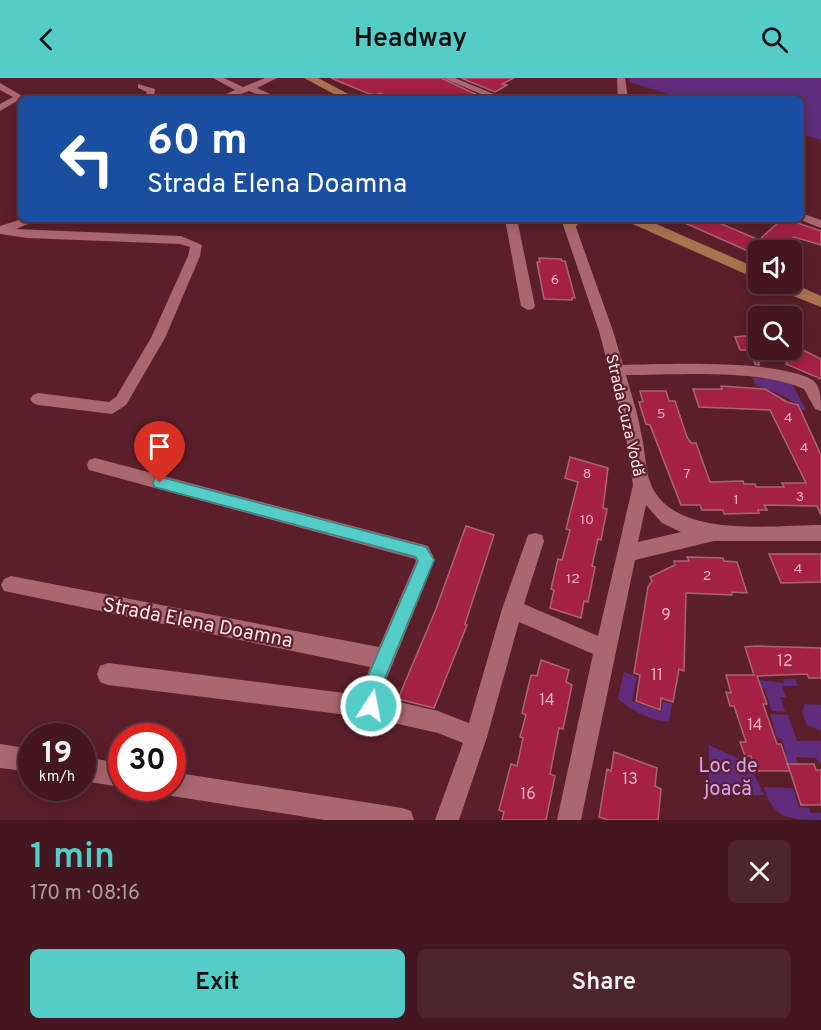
<!DOCTYPE html>
<html lang="en">
<head>
<meta charset="utf-8">
<style>
	body { margin:0; font-family:Overpass,sans-serif; background:#4e242d; color:#f1f3f6; height:100vh; display:flex; flex-direction:column; font-size:22px; white-space:nowrap }
	* { box-sizing:border-box; margin:0 }
	p { font-size:20px; color:#af9fa5 }
	.icon { flex:none; width:33px; height:33px; fill:none; stroke:currentColor; stroke-width:2; stroke-linecap:round; stroke-linejoin:round }
	.map { position:relative; height:742px; overflow:hidden }
	.panel { display:flex; flex-direction:column; background:#441720; flex:1 }
	.panel>* { flex:none }
	.guide { position:absolute; left:18px; top:18px; width:786px; height:126px; border-radius:9px; box-shadow:0 3px 15px #0003,0 0 0 2px #5c363e; background:#1a4fa0; color:#fff; overflow:hidden }
	.tools { position:absolute; left:748px; top:162px; display:grid; gap:12px }
	.tools a { display:grid; place-items:center; width:54px; height:54px; border-radius:9px; background:#441720; box-shadow:0 3px 15px #0003,0 0 0 2px #5c363e; font-size:30px }
	.speed { position:absolute; left:18px; top:645px; display:flex; gap:12px; font-size:30px; font-weight:700; text-align:center }
	.speed>* { display:grid; place-content:center; width:78px; height:78px; border-radius:50%; background:#441720; box-shadow:0 3px 15px #0003,0 0 0 2px #5c363e; line-height:1 }
	.speed small { font-size:15px; font-weight:400 }
	.speed .limit { border:9px solid #d22; background:#fff; color:#111 }
	.pin { position:absolute; display:grid; place-items:center; width:51px; height:51px; color:#fff; margin:-62px -26px; border-radius:50% 50% 50% 0; rotate:-45deg; box-shadow:0 0 6px #0007 }
	.pin .icon { rotate:45deg }
	.me { position:absolute; width:66px; margin:-33px; rotate:11deg; stroke-linejoin:round; filter:drop-shadow(0 0 4px #0008) }
	.turn { display:flex; align-items:center; gap:21px; height:126px; padding:0 30px; font-size:27px }
	.turn .icon { width:78px; height:78px; stroke-width:2.5 }
	.turn b { display:block; font-size:42px; line-height:51px }
	.round { display:grid; place-items:center; flex:none; width:63px; height:63px; border-radius:9px; background:#4e242d }
	.overview { display:flex; align-items:center; justify-content:space-between; height:102px; padding:0 30px }
	h1 { font-size:36px; font-weight:600; line-height:45px; color:#54cdc8 }
	.cta { display:flex; gap:12px; margin-top:auto; padding:12px 30px }
	.cta a { flex:1; height:69px; border-radius:9px; background:#54cdc8; color:#111; font-size:24px; font-weight:600; line-height:69px; text-align:center }
	.cta a+a { background:#4e242d; color:#f1f3f6 }
	header { display:flex; justify-content:space-between; align-items:center; height:78px; padding:0 30px; background:#54cdc8; color:#111; font-size:27px; font-weight:600 }
	.map>svg:first-child { display:block }
</style>
</head>
<body>
<header><svg class="icon" aria-label="back" viewBox="0 0 24 24"><path d="M15 5l-7 7 7 7"/></svg>Headway<svg class="icon" aria-label="search" viewBox="0 0 24 24"><circle cx="10" cy="10" r="6"/><path d="M15 15l6 6"/></svg></header>
<div class="map">
<svg width="821" height="742" viewBox="0 0 821 742">
	<rect width="100%" height="100%" fill="#5b1f2b"/>
	<g fill="#5f2d7c">
		<path d="M 629,0 L 821,0 L 821,62 L 801,56 L 801,21 L 684,21 L 629,4 Z"/>
		<path d="M 753,300 L 779,301 L 792,306 L 806,332 L 802,332 C 797,323 766,309 756,308 Z"/>
		<path d="M 624,594 L 637,599 L 632,623 L 661,634 L 663,623 L 672,626 L 669,643 C 655,645 628,631 618,620 Z"/>
		<path d="M 783,601 L 795,601 L 798,608 L 782,608 L 786,619 L 780,619 L 785,634 L 772,633 L 765,611 L 760,609 L 758,602 L 784,605 Z"/>
		<path d="M 805,626 L 821,627 L 821,653 L 807,647 L 802,634 Z"/>
		<path d="M 770,636 L 788,637 L 797,663 L 821,663 L 821,687 L 816,680 L 796,679 L 799,689 L 789,689 L 782,661 L 777,660 Z"/>
		<path d="M 709,667 L 749,686 L 764,717 L 709,718 Z"/>
		<path d="M 764,709 L 793,710 L 799,729 L 809,730 L 811,735 L 821,735 L 821,742 C 792,742 773,742 764,709 Z"/>
	</g>
	<g fill="#a42144" stroke="#aa666f" stroke-width="1.5">
		<path d="M 331,0 L 441,0 L 484,20 L 394,21 L 380,15 L 375,17 L 367,15 Z"/>
		<path d="M 461,0 L 514,0 L 502,6 L 507,7 L 495,14 Z"/>
		<path d="M 676,141 L 710,141 L 759,162 L 782,141 L 786,141 L 821,153 L 821,167 L 794,159 L 780,172 L 750,174 Z"/>
		<path d="M 539,180 L 561,181 L 562,183 L 565,183 L 575,220 L 572,220 L 572,222 L 544,221 L 537,184 L 540,184 Z"/>
		<path d="M 744,258 L 759,258 L 759,287 L 755,286 L 750,272 L 740,272 L 735,259 Z"/>
		<path d="M 801,271 L 821,281 L 821,301 L 786,286 L 797,272 Z"/>
		<path d="M 721,308 L 765,311 L 787,324 L 798,327 L 821,377 L 821,437 L 817,428 L 764,427 L 767,432 L 758,432 L 759,435 L 724,436 L 723,432 L 702,432 L 700,427 L 681,427 L 650,347 L 646,346 L 639,324 L 643,324 L 640,313 L 666,313 L 669,323 L 675,323 L 687,359 L 691,365 L 696,365 L 710,404 L 743,403 L 744,406 L 755,406 L 756,409 L 784,409 L 782,405 L 806,405 L 770,332 L 699,329 L 693,311 L 722,311 Z"/>
		<path d="M 570,379 L 608,390 L 603,430 L 607,431 L 601,462 L 598,461 L 592,488 L 595,489 L 588,524 L 584,523 L 581,540 L 550,530 L 554,512 L 551,511 L 558,481 L 562,482 L 570,452 L 566,451 L 578,404 L 565,400 Z"/>
		<path d="M 466,448 L 494,457 L 465,546 L 467,547 L 451,587 L 434,630 L 398,621 L 436,531 Z"/>
		<path d="M 769,476 L 821,476 L 821,504 L 781,505 Z"/>
		<path d="M 687,479 L 723,480 L 724,483 L 737,484 L 747,515 L 732,514 L 732,517 L 686,515 L 684,593 L 679,591 L 673,624 L 661,620 L 660,632 L 636,623 L 640,597 L 634,595 L 648,509 L 652,503 L 650,499 L 675,487 L 674,483 L 689,483 Z"/>
		<path d="M 756,568 L 821,570 L 821,600 L 809,600 L 807,596 L 757,598 L 767,626 L 763,626 L 777,666 L 781,666 L 790,693 L 787,686 L 814,686 L 816,692 L 821,692 L 821,727 L 801,727 L 790,693 L 756,693 L 751,678 L 745,678 L 740,664 L 746,664 L 734,628 L 730,628 L 726,614 L 731,615 L 726,597 L 754,597 L 745,569 Z"/>
		<path d="M 541,582 L 569,592 L 566,604 L 572,607 L 563,651 L 559,650 L 550,696 L 555,698 L 546,742 L 502,742 L 504,734 L 499,732 L 511,686 L 517,688 L 523,660 L 520,659 L 526,637 L 522,635 L 531,597 L 537,598 Z"/>
		<path d="M 614,674 L 657,690 L 655,708 L 661,711 L 658,742 L 608,742 L 599,739 L 607,691 L 611,693 Z"/>
	</g>
	<g fill="none" stroke-linecap="round" stroke-linejoin="round">
		<g fill="#aa6770" fill-rule="evenodd">
			<path d="M 213,0 L 224,0 L 243,9 L 265,0 L 277,0 L 257,10 L 281,21 L 268,21 L 249,13 L 228,21 L 215,21 L 235,12 Z"/>
			<path d="M 443,0 L 455,0 L 506,21 L 493,21 Z"/>
			<path d="M 617,0 L 625,0 L 628,21 L 618,21 Z"/>
			<path d="M 0,5 L 24,19 L 0,33 L 0,26 L 13,19 L 0,12 Z"/>
			<path d="M 138,6 L 155,11 L 154,21 L 144,21 L 147,14 L 138,10 Z"/>
			<path d="M 801,135 L 821,142 L 821,150 L 798,141 L 801,141 Z"/>
			<path d="M 22,141 L 40,141 L 16,151 L 181,158 L 202,167 L 200,178 L 165,260 L 126,327 L 112,336 L 38,327 L 33,325 L 30,321 L 33,317 L 38,315 L 109,324 L 116,319 L 151,260 L 188,178 L 190,169 L 180,166 L 27,160 L 0,156 L 0,148 Z"/>
			<path d="M 505,141 L 517,141 L 535,228 L 533,231 L 528,232 L 521,228 Z"/>
			<path d="M 561,141 L 573,141 L 613,253 L 623,287 C 664,286 782,281 814,303 C 821,310 821,323 821,333 L 815,331 L 804,311 C 758,290 676,297 626,297 C 631,316 638,335 641,355 C 645,370 645,389 650,404 C 671,462 772,447 821,447 L 821,463 L 714,463 L 635,482 L 581,742 L 557,742 L 593,576 L 519,544 L 487,659 L 459,742 L 435,742 L 463,665 L 438,655 L 371,640 L 108,607 L 100,604 L 97,596 L 100,588 L 108,585 L 360,617 L 370,589 L 4,513 L 1,507 L 4,501 L 11,498 L 379,569 L 416,483 L 415,481 L 89,392 L 87,387 L 89,382 L 95,380 L 421,466 L 428,468 L 435,482 L 382,612 L 382,620 L 438,633 L 469,645 L 502,531 L 528,457 L 535,455 L 542,457 L 544,463 L 524,526 L 598,558 L 633,407 L 625,352 L 599,253 ZM 646,427 L 662,445 L 681,454 L 638,464 Z"/>
			<path d="M 0,666 L 32,671 L 32,694 L 0,690 Z"/>
			<path d="M 82,679 L 122,685 L 122,709 L 82,703 Z"/>
			<path d="M 172,694 L 402,730 L 411,733 L 414,742 L 325,742 L 172,718 L 164,714 L 162,710 L 172,710 Z"/>
		</g>
		<g fill="#aa724e" fill-rule="evenodd">
			<path d="M 304,0 L 318,0 L 358,21 L 343,21 Z"/>
			<path d="M 567,141 L 582,141 L 575,150 L 570,151 L 563,147 Z"/>
			<path d="M 626,141 L 645,141 L 759,191 L 759,202 L 628,144 Z"/>
			<path d="M 792,205 L 821,218 L 821,229 L 773,210 L 771,206 Z"/>
		</g>
	</g>
	<path fill="#54cdc8" stroke="#378582" stroke-width="1.5" d="M 160,399 L 426,469 L 434,482 L 380,612 L 380,628 L 377,635 L 371,638 L 364,635 L 362,628 L 362,612 L 418,483 L 416,479 L 155,409 L 153,405 L 155,400 Z"/>
	<g text-anchor="middle" stroke-width="4.5" stroke-linejoin="round" paint-order="stroke">
		<g font-size="14" fill="#e5b2bd">
			<text x="555" y="206">6</text>
			<text x="661" y="340">5</text>
			<text x="788" y="344">4</text>
			<text x="804" y="374">4</text>
			<text x="587" y="400">8</text>
			<text x="687" y="400">7</text>
			<text x="800" y="423">3</text>
			<text x="736" y="426">1</text>
			<text x="587" y="446">10</text>
			<text x="798" y="495">4</text>
			<text x="707" y="502">2</text>
			<text x="573" y="505">12</text>
		</g>
		<g font-size="16" fill="#fbe3e5" stroke="#5b1f2b">
			<text transform="translate(626 337) rotate(77)" y="6">Strada Cuza Vodă</text>
		</g>
		<g font-size="16" fill="#e5b2bd">
			<text x="666" y="542">9</text>
			<text x="785" y="588">12</text>
			<text x="657" y="602">11</text>
			<text x="547" y="627">14</text>
			<text x="755" y="652">14</text>
			<text x="630" y="706">13</text>
			<text x="528" y="721">16</text>
		</g>
		<g font-size="20" fill="#fbe3e5" stroke="#5b1f2b">
			<text transform="translate(198 544) rotate(11)" y="7">Strada Elena Doamna</text>
		</g>
		<g font-size="20" fill="#d7a8f6" stroke="#5b1f2b">
			<text x="728" y="694">Loc de<tspan x="728" dy="23">joacă</tspan></text>
		</g>
	</g>
</svg>
<div class="tools">
<a><svg class="icon" aria-label="sound" viewBox="0 0 24 24"><path d="M4 9h4l5-4v14l-5-4H4zM17 9q2 3 0 6"/></svg></a>
<a><svg class="icon" aria-label="search" viewBox="0 0 24 24"><circle cx="10" cy="10" r="6"/><path d="M15 15l6 6"/></svg></a>
</div>
<div class="speed"><div>19<small>km/h</small></div><div class="limit">30</div></div>
<div class="pin" style="left:160px;top:405px;background:#d93025"><svg class="icon" aria-label="arrive" viewBox="0 0 24 24"><path d="M6 21V4h12l-3 4 3 4H6"/></svg></div>
<svg class="me" style="left:371px;top:628px" viewBox="-20 -20 40 40"><circle r="17" fill="#54cdc8" stroke="#fff" stroke-width="3"/><path d="M0-11L8 9 0 5-8 9z" fill="#fff"/></svg>
<div class="guide">
<div class="turn"><svg class="icon" aria-label="left" viewBox="0 0 24 24"><path d="M17 20v-9H6M10 6l-5 5 5 5"/></svg><div><b>60 m</b>Strada Elena Doamna</div></div>
</div>
</div>
<section class="panel">
<div class="overview"><div><h1>1 min</h1><p>170 m · 08:16</p></div><a class="round"><svg class="icon" aria-label="close" viewBox="0 0 24 24"><path d="M6 6l12 12M18 6L6 18"/></svg></a></div>
<div class="cta"><a>Exit</a><a>Share</a></div>
</section>
</body>
</html>
